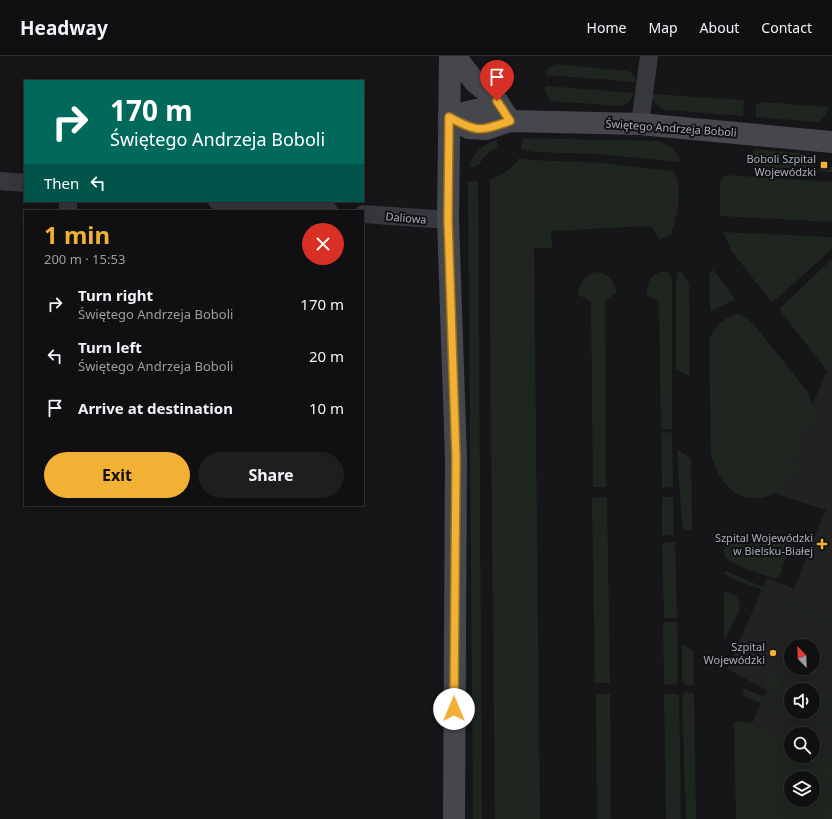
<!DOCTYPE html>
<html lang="en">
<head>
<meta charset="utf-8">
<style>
	body { margin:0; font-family:"Noto Sans",sans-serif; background:#1e1e20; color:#f1f3f6; height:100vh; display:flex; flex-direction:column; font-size:15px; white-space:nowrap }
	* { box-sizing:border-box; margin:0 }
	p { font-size:13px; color:#9c9d9f }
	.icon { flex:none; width:22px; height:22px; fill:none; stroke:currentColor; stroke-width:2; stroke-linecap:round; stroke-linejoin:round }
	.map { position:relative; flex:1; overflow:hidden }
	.panel { position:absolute; left:24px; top:154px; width:340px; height:296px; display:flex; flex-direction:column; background:#101012; border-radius:0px; box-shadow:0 4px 16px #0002,0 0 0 1px #303032 }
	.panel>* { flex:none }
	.guide { position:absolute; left:24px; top:24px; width:340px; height:122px; border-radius:0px; box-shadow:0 4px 16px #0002,0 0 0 1px #303032; background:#00695c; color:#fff; overflow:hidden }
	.needle { width:26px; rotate:337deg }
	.fabs { position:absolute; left:784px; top:583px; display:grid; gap:8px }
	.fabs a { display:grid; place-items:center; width:36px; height:36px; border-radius:50%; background:#101012; box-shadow:0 4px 16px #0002,0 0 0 1px #303032; font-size:20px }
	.pin { position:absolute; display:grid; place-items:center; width:34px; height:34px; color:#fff; margin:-41px -17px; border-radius:50% 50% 50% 0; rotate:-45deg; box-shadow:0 0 4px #0007 }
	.pin .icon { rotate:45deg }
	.me { position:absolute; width:44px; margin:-22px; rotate:0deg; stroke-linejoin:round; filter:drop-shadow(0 0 3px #0008) }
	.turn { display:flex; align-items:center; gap:14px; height:84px; padding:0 20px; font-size:18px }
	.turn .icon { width:52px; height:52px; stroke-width:2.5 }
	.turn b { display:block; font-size:28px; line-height:34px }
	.then { display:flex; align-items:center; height:38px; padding:0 20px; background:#0003; gap:8px; font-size:15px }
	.round { display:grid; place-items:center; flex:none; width:42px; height:42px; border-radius:21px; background:#1e1e20 }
	.summary { display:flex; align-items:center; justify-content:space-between; height:68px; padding:0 20px }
	h1 { font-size:24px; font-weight:700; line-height:30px; color:#f2b134 }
	.primary-button { display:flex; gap:8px; margin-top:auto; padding:8px 20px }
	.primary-button a { flex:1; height:46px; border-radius:24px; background:#f2b134; color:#111; font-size:16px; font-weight:700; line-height:46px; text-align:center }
	.primary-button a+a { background:#1e1e20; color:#f1f3f6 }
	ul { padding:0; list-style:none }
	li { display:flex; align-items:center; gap:12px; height:52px; padding:0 20px }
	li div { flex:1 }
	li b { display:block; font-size:15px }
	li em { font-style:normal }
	header { display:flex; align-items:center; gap:24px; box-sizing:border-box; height:56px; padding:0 20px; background:#101012; border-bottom:1px solid #303032 }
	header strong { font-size:19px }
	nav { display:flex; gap:22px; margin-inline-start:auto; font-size:14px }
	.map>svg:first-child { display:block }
</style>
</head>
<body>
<header>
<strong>Headway</strong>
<nav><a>Home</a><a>Map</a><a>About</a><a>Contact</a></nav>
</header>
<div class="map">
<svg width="832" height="763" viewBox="0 0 832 763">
	<rect width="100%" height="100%" fill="#161618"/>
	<path fill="#222225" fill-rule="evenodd" d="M 826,316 L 832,318 L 832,703 L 813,694 L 813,678 L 791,678 L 791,685 L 752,667 L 767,634 L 727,613 L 767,522 L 794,533 L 826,454 L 776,438 ZM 791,590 L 813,590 L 813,612 L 791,612 ZM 791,634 L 813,634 L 813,656 L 791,656 Z"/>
	<g fill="#1e261f" fill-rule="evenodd">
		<path d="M 556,8 L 627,15 L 633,18 L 636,26 L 546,19 L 548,12 Z"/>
		<path d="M 546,30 L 634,37 L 629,46 L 622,50 L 550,45 L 545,35 Z"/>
		<path d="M 651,38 L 744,44 L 743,60 L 665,54 C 657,50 653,47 651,38 Z"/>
		<path d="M 761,46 L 829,51 L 826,59 L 819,66 L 756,61 L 756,50 Z"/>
		<path d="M 522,82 L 659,85 L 672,91 L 682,106 L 596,98 L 534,96 L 521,93 Z"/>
		<path d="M 497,84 L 497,92 C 493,94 488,96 485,100 C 480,106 479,112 469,111 C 474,97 482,88 497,84 Z"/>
		<path d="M 754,93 L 809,98 L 812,104 L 811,113 L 754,111 L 752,102 Z"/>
		<path d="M 519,102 L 531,104 L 603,107 L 673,115 C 684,127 677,164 671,178 L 660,184 L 651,170 L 551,175 L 552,192 L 534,192 L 540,763 L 495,763 L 490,275 L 490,123 C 502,119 513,113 519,102 Z"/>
		<path d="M 819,111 L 832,111 L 832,116 L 819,115 Z"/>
		<path d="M 726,119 L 832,126 L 832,166 L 720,160 L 720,127 L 721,123 Z"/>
		<path d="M 468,125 L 478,125 L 482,763 L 473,763 Z"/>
		<path d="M 723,176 L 832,181 L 832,193 L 772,247 L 731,194 Z"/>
		<path d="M 832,203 L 832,321 L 779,253 Z"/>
		<path d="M 678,214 L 683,218 L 689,228 L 690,320 L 676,314 L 676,227 Z"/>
		<path d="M 713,214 L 735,243 L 712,255 L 710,254 L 709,216 Z"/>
		<path d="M 665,215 L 669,217 L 672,226 L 672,373 L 661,373 L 659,246 L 647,238 C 647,225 651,217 665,215 Z"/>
		<path d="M 597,216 C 609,217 614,226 617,236 L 605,245 L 606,431 L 593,431 L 591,245 L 578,239 C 579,227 584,219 597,216 Z"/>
		<path d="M 738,258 L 746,261 L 756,271 L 808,336 L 814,354 L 812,370 L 807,369 L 793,404 L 798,407 C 796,412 794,420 791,424 C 785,433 775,438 765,441 C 734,448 718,424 711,398 L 709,285 C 714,269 723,263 738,258 Z"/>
		<path d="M 672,376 L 673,430 L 662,432 L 661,377 Z"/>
		<path d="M 677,393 L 691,402 L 692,474 L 686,474 L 682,470 Z"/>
		<path d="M 607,441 L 610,627 L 595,627 L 592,442 Z"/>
		<path d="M 662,441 L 672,441 L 673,442 L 674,479 L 662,480 Z"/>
		<path d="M 675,486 L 677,562 L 664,562 L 662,487 Z"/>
		<path d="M 792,486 L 779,521 L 774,522 C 764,519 704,503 730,488 Z"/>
		<path d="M 726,515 L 772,535 L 770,537 L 729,521 L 724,517 Z"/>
		<path d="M 724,536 C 734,536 740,542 740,553 L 724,586 Z"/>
		<path d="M 775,541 L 832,563 L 832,568 L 774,544 Z"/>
		<path d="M 663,566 L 677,566 L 678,624 L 676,628 L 664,629 Z"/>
		<path d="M 682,588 L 693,595 L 694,629 L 686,630 L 682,624 Z"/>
		<path d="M 769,618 L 776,618 L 784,621 L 777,635 L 791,641 L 791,644 L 767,634 L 764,630 L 763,622 Z"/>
		<path d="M 743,633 L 745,633 L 791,651 L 791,656 L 803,656 L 832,668 L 832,675 L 744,640 Z"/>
		<path d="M 685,636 L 694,637 L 696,763 L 686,763 L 682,641 Z"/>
		<path d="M 596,638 L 610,638 L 611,763 L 597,763 Z"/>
		<path d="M 664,638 L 677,638 L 679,640 L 681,763 L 666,763 Z"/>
		<path d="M 817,639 L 832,646 L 832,660 L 813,652 Z"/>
		<path d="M 742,665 L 752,667 L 791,685 L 791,700 L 813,700 L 813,694 L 832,703 L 832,763 L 736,763 L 734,666 ZM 791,722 L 813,722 L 813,744 L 791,744 Z"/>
	</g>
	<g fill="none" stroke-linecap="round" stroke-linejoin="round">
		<g stroke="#37383d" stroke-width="18">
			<path d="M 640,68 L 649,0"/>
			<path d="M 0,125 L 25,127"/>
			<path d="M 217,145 L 329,155"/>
			<path d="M 68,155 L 68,145"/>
			<path d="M 363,158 L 448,164"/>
		</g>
		<g stroke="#45474d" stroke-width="22">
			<path d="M 450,0 L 448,164 L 456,402 L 454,763"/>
			<path d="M 455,0 L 475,26 L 497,45 L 510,65"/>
			<path d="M 449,61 L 469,72 L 486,73 L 510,65 L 640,68 L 832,86"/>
			<path d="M 449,61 L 475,54 L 494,55 L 510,65"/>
		</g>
	</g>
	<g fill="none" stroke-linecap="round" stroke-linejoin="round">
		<g stroke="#9d7322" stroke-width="10">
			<path id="route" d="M 454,653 L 456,402 L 448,164 L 449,61 C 478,77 480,75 510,65 L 497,45"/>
		</g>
		<use href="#route" stroke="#f2b134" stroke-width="7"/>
	</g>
	<g fill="#f2b134" stroke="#111113" stroke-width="1.5">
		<rect x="820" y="105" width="8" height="8" rx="2"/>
		<path d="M820 482h4v4h4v4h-4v4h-4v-4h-4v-4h4z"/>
		<circle cx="773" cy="597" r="4"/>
	</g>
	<g text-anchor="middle" stroke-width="4" stroke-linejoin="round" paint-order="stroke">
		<g font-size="11" fill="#a8adb8" stroke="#111113">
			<text transform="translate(671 72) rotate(4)" y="4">Świętego Andrzeja Boboli</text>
			<text transform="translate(406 162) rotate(5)" y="4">Daliowa</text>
		</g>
		<g font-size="11" fill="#a8adb8" stroke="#111113" text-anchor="end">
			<text x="816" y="107">Boboli Szpital<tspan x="816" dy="13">Wojewódzki</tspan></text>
			<text x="813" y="486">Szpital Wojewódzki<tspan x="813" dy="13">w Bielsku-Białej</tspan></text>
			<text x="765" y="595">Szpital<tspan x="765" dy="13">Wojewódzki</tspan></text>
		</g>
	</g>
</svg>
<div class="fabs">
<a><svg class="needle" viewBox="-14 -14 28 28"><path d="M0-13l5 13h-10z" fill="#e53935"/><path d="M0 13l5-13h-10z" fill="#9c9d9f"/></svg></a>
<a><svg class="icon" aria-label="sound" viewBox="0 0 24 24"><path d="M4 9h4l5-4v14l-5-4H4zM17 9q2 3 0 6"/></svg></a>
<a><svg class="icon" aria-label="search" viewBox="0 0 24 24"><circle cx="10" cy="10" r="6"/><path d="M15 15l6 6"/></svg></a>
<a><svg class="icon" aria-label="layers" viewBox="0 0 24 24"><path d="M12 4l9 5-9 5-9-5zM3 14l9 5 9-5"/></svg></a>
</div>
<div class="pin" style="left:497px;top:45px;background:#d93025"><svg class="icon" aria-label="arrive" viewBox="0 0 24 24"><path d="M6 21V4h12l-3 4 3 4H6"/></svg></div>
<svg class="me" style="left:454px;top:653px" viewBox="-20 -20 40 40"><circle r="19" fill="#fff"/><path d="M0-13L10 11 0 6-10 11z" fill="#f2b134"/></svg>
<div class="guide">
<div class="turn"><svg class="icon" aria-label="right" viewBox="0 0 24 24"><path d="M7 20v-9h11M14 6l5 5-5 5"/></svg><div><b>170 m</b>Świętego Andrzeja Boboli</div></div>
<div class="then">Then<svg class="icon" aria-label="left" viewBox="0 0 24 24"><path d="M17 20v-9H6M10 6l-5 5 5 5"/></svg></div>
</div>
<section class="panel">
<div class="summary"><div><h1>1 min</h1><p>200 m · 15:53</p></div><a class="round" style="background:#d93025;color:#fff"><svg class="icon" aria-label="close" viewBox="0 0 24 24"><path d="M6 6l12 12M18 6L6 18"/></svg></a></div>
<ul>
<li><svg class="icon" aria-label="right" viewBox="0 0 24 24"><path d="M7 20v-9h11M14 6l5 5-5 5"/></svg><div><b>Turn right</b><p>Świętego Andrzeja Boboli</p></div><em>170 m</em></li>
<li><svg class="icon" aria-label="left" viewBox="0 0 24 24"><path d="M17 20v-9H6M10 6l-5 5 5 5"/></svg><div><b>Turn left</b><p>Świętego Andrzeja Boboli</p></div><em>20 m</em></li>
<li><svg class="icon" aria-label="arrive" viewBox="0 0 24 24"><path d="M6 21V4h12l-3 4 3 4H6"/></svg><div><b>Arrive at destination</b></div><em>10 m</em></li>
</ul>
<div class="primary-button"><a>Exit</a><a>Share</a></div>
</section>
</div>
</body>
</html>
